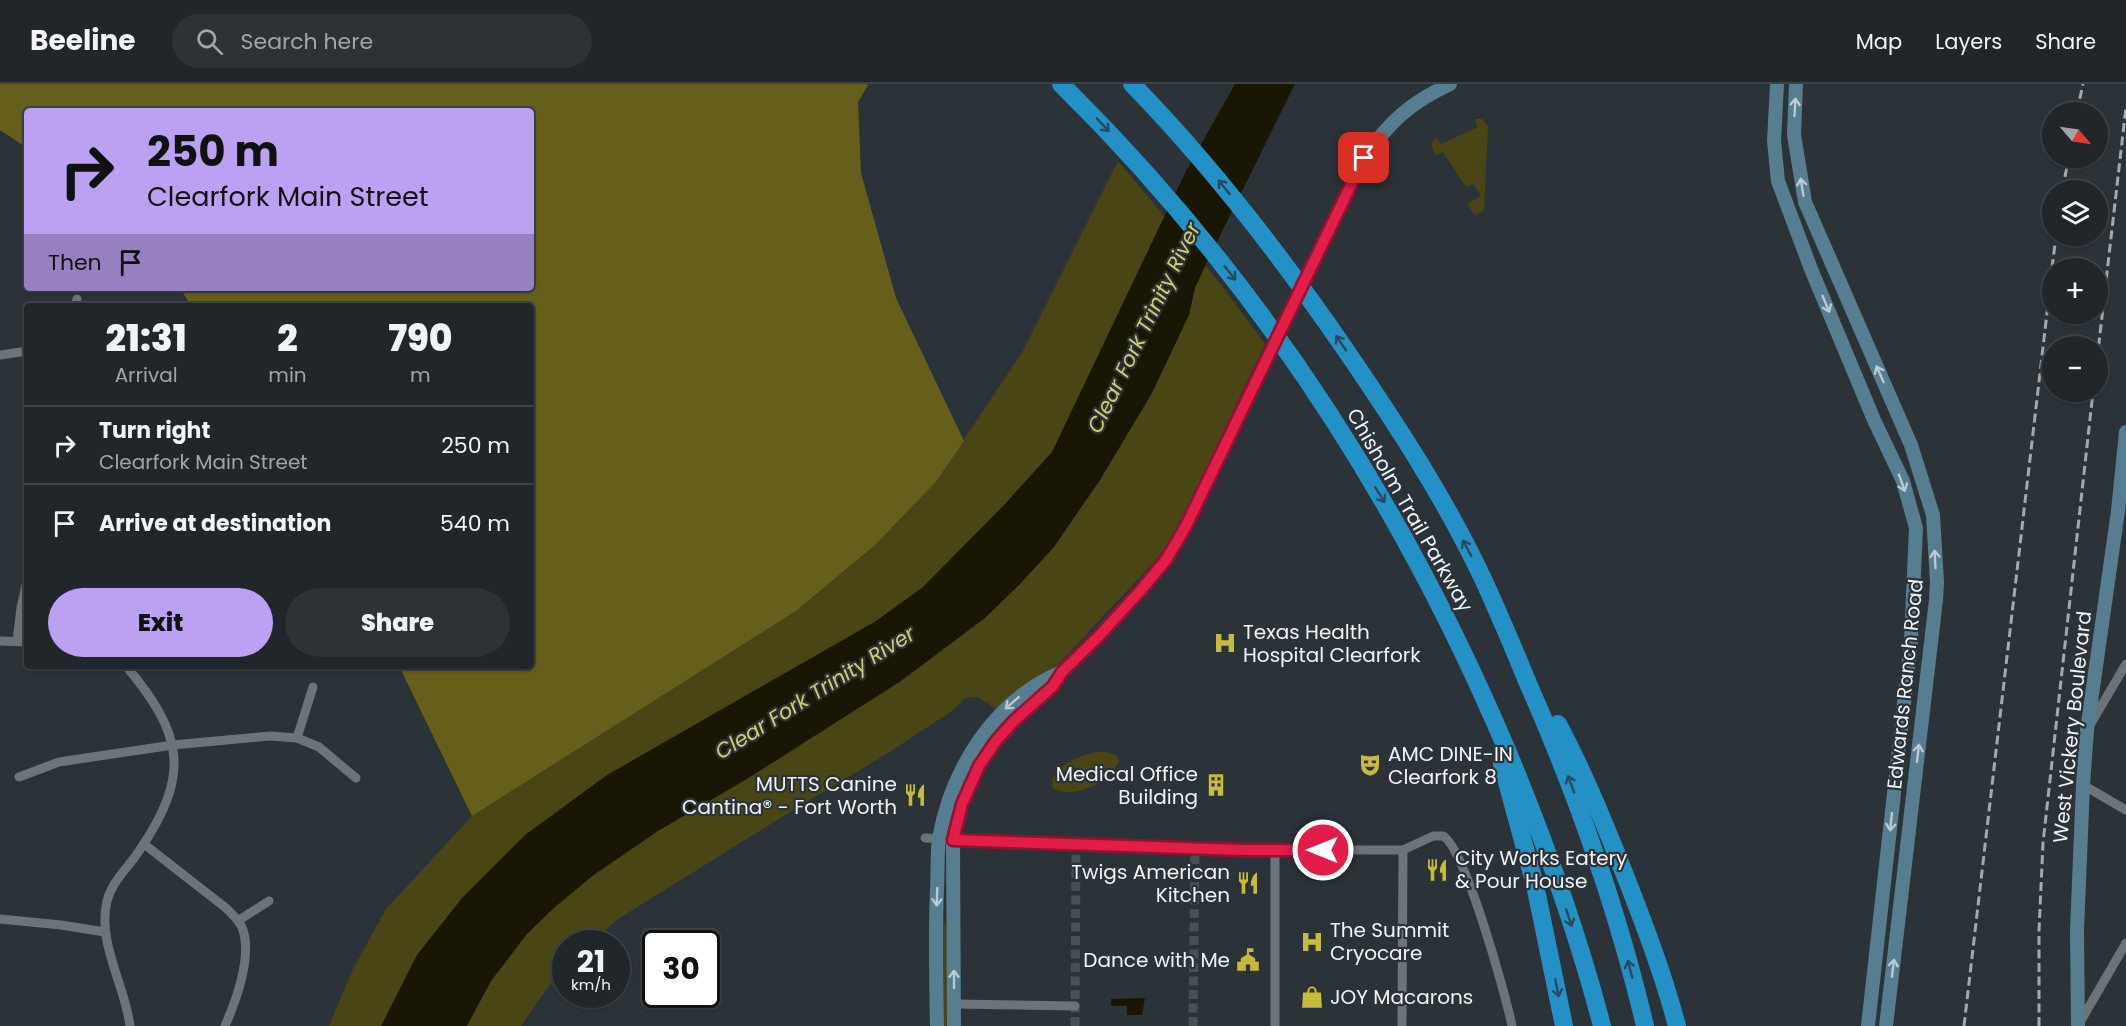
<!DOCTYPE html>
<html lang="en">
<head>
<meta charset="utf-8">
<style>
	body { margin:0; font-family:Poppins,sans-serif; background:#2d3236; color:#f1f3f6; height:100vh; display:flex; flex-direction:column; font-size:22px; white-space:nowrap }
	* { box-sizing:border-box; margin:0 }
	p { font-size:20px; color:#a2a5a8 }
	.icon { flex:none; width:33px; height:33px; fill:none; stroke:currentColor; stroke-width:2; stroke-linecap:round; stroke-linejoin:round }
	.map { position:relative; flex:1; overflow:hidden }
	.sheet { position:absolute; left:24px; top:219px; width:510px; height:366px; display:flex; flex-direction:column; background:#21262a; border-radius:6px; box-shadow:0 2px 4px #0004,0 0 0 2px #3e4347 }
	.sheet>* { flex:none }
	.banner { position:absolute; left:24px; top:24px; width:510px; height:183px; border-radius:6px; box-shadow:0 2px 4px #0004,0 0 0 2px #3e4347; background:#bca0f2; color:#111; overflow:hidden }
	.needle { width:39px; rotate:119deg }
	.buttons { position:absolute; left:2042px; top:18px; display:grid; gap:12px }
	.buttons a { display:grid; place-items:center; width:66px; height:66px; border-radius:50%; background:#21262a; box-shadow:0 2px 4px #0004,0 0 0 2px #3e4347; font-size:30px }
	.speed { position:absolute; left:552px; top:846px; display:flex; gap:12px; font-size:30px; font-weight:700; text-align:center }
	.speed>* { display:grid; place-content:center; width:78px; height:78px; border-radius:50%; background:#21262a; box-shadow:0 2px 4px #0004,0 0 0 2px #3e4347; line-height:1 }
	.speed small { font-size:15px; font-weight:400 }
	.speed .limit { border:3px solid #111; border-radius:9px; background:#fff; color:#111 }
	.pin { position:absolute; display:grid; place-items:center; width:51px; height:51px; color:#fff; margin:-26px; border-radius:12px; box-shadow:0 3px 9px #0006 }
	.me { position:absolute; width:66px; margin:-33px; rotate:270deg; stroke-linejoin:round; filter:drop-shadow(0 0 4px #0008) }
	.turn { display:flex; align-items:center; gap:21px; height:126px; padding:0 24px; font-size:27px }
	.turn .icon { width:78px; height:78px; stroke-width:2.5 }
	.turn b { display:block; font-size:42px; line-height:51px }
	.then { display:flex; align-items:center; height:57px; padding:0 24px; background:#0003; gap:12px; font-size:22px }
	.eta { display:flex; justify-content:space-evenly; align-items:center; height:102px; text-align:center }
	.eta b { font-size:36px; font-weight:800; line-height:42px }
	.action { display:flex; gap:12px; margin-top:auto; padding:12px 24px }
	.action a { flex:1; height:69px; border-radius:36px; background:#bca0f2; color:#111; font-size:24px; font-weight:800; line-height:69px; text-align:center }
	.action a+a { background:#2d3236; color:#f1f3f6 }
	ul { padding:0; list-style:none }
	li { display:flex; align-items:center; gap:18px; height:78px; padding:0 24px; border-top:2px solid #3e4347 }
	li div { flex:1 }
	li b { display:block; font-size:22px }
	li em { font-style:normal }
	header { display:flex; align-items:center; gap:36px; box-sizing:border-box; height:84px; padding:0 30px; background:#21262a; border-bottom:2px solid #3e4347 }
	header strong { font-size:28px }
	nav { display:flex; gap:33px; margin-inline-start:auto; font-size:21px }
	.search { width:420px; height:54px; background:#2d3236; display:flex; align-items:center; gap:15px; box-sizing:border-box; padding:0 21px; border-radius:33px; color:#a2a5a8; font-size:22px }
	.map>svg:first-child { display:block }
</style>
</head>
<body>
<header>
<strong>Beeline</strong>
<div class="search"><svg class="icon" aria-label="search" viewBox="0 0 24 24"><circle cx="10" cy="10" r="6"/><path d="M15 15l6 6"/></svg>Search here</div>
<nav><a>Map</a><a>Layers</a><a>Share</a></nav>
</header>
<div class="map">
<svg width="2126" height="942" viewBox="0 0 2126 942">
	<rect width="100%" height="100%" fill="#2c3338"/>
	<g fill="#4a4515">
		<path d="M 1475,35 L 1482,35 L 1488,42 L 1484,126 L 1477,131 L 1473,129 L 1467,120 L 1481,112 L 1473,100 L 1466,103 L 1443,68 L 1436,72 L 1431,61 L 1436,53 L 1441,60 L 1478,43 Z"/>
		<path d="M 1118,77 L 1218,197 L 1265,260 L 1190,417 L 1170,457 L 1155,477 L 1057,582 L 1025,602 L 999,626 L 977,613 L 965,614 L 952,627 L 888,669 L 790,728 L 618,835 L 591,859 L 566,860 L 565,883 L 546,906 L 521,942 L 329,942 L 353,885 L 386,825 L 472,732 L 796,527 L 874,462 L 935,399 L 1023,267 Z"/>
		<path d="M 1095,668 L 1107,668 L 1117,672 L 1119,677 C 1110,699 1074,716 1053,704 L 1052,696 C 1059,680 1079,672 1095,668 Z"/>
		<path d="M 941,838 L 945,838 L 950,887 L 950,942 L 940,942 Z"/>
	</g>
	<path fill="#665f1b" d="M 0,0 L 866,0 L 868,1 L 858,18 L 861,89 L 896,214 L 964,357 L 935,399 L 874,462 L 796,527 L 472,732 L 399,582 L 531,582 L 531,222 L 191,222 L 180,204 L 531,204 L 531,27 L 27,27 L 27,64 L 0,46 Z"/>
	<g fill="#191704">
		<path d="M 1235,0 L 1295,0 L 1207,178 L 1195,204 L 1189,231 L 1152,309 L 1100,396 L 1054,463 L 1021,499 L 985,534 L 901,597 L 747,695 L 658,747 L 595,790 L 555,823 L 527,850 L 491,897 L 467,942 L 381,942 L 417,871 L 462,814 L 525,751 L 607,691 L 876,537 L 923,503 L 1005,420 L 1052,368 L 1186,87 Z"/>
		<path d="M 1145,914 L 1142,931 L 1127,931 L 1127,922 L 1111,922 L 1111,915 Z"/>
	</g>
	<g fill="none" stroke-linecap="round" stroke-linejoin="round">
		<g stroke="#495054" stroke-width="9" stroke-dasharray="9 4.5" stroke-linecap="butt">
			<path d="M 1075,942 L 1076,760"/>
			<path d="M 1193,942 L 1195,764"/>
		</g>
		<g stroke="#6d7479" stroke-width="9">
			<path d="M 75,222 L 77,215"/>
			<path d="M 0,271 L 27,267"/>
			<path d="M 0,557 L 27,558"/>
			<path d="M 17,557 L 21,524 L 27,497"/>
			<path d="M 126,582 C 184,651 191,691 139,767 C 128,784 112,797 107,817 C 97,859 125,901 130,942"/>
			<path d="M 2090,641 L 2126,580"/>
			<path d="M 297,654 L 313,603"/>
			<path d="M 19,693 L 59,678 L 173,661 L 270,652 L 297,654 L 319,663 L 356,694"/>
			<path d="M 2083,701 L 2126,726"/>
			<path d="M 925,754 L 1242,766 L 1403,766 L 1433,752 L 1443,752 C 1465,764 1506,912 1512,942"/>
			<path d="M 144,760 L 226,824 C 233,831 240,837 243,846 C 252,873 236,917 225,942"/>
			<path d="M 0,835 L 61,841 L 105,848"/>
			<path d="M 239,836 L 269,817"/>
			<path d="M 954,920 L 1075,922"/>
			<path d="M 2079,940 L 2126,859"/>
			<path d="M 1275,942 L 1275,766"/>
			<path d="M 1402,942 L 1403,766"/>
		</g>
		<g stroke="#577d90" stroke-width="14">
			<path d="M 1777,0 L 1774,57 L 1778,97 L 1811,185 L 1874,336 L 1903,397 L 1916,444 L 1911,557 L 1868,942"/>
			<path d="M 1796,0 L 1794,51 L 1805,118 L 1911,361 L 1933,431 L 1937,498 L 1936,516 L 1886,942"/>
			<path d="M 937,942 C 936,896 935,851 937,805 C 938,788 937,770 939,754 C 952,684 994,616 1062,588"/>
			<path d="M 954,942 L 953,756 L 962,720 L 979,682 L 996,657 L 1014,637 L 1053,602 L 1062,588 L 1099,552 L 1141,506 L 1166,476 L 1186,442 L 1364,74 C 1389,38 1410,19 1450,0"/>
			<path d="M 2078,942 L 2077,846 L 2083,701 L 2087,646 L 2118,427 L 2126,348"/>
		</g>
		<g stroke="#2391c6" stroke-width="18">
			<path d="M 1061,0 C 1256,192 1403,419 1509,671 C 1545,758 1578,850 1602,942"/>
			<path d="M 1132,0 C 1212,82 1282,173 1347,268 C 1397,341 1446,416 1484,497 C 1499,530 1513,563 1527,597 C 1576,708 1617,823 1645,942"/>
			<path d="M 1558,640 C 1583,687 1603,736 1623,786 C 1643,837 1663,889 1677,942"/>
			<path d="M 1502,680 L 1535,801 L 1564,942"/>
		</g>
		<g stroke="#a4a9ad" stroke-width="3" stroke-dasharray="9 4.5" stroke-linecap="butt">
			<path d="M 2077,28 L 2083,0"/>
			<path d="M 2062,106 L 2069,74"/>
			<path d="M 2052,184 L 2056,152"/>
			<path d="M 2097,276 L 2126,23"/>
			<path d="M 1964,942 L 2052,186"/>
			<path d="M 2039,942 L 2039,847 L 2043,759 L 2093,308"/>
		</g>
	</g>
	<defs><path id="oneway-shaft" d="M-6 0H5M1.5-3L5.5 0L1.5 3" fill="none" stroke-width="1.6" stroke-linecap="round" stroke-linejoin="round" transform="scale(1.5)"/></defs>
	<g stroke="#bacad2">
		<use href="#oneway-shaft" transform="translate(1795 23) rotate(-87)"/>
		<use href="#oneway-shaft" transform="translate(1802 103) rotate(-99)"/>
		<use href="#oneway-shaft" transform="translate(1826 220) rotate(67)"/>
		<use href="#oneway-shaft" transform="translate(1880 290) rotate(-114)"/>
		<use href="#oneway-shaft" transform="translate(1902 399) rotate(70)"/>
		<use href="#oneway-shaft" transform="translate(1935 475) rotate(-93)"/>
		<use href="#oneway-shaft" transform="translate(1012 619) rotate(139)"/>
		<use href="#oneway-shaft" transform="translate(1918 669) rotate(-83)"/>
		<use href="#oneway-shaft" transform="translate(1891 738) rotate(96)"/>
		<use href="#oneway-shaft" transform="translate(937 813) rotate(92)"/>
		<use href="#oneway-shaft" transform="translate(1893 884) rotate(-83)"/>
		<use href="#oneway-shaft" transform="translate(954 895) rotate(-90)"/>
	</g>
	<g stroke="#2a4a5c">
		<use href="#oneway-shaft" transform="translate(1103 41) rotate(47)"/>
		<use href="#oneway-shaft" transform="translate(1224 103) rotate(-129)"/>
		<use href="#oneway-shaft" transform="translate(1230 189) rotate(52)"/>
		<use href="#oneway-shaft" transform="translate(1341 259) rotate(-124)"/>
		<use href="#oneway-shaft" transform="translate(1380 411) rotate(59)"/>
		<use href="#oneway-shaft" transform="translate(1467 464) rotate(-118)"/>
		<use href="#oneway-shaft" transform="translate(1571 700) rotate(-111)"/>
		<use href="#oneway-shaft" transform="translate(1569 834) rotate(72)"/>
		<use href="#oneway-shaft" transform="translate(1630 885) rotate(-105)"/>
		<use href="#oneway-shaft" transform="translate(1557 904) rotate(79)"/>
	</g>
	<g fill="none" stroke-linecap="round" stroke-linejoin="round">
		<g stroke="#92132f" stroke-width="15">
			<path id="route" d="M 1323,766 L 1242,766 L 953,756 L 962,720 L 979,682 L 996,657 L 1014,637 L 1053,602 L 1062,588 L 1099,552 L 1141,506 L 1166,476 L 1186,442 L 1364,74"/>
		</g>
		<use href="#route" stroke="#e11d48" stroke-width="10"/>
	</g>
	<defs>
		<g id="hospital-bare" transform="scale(1.8)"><path d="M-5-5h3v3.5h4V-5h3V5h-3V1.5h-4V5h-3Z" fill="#c7bb3b" stroke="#2c3338" stroke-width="2.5" paint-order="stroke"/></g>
		<g id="theatre-bare" transform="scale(1.8)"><path d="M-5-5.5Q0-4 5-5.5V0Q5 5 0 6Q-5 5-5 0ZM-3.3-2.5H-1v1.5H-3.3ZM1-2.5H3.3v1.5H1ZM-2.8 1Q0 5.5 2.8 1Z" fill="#c7bb3b" stroke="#2c3338" stroke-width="2.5" paint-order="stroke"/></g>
		<g id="building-bare" transform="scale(1.8)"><path d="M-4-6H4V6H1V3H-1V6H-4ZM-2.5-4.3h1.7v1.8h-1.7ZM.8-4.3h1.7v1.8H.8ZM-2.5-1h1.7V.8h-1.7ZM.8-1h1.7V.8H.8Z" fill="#c7bb3b" stroke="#2c3338" stroke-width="2.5" paint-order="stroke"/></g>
		<g id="restaurant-bare" transform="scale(1.8)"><path d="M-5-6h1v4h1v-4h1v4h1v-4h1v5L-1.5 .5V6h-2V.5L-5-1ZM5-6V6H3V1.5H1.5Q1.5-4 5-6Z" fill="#c7bb3b" stroke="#2c3338" stroke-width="2.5" paint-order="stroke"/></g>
		<g id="civic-bare" transform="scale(1.8)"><path d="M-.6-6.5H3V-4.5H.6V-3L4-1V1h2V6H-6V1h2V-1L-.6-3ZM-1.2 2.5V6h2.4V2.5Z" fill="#c7bb3b" stroke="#2c3338" stroke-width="2.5" paint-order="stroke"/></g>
		<g id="shop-bare" transform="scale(1.8)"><path d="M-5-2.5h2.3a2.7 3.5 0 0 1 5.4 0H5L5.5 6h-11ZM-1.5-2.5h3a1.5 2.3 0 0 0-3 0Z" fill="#c7bb3b" stroke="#2c3338" stroke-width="2.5" paint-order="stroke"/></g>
	</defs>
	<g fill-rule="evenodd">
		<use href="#hospital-bare" x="1225" y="559"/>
		<use href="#theatre-bare" x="1370" y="681"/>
		<use href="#building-bare" x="1216" y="701"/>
		<use href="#restaurant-bare" x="915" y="711"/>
		<use href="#restaurant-bare" x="1437" y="786"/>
		<use href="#restaurant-bare" x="1248" y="799"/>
		<use href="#hospital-bare" x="1312" y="858"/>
		<use href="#civic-bare" x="1248" y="876"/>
		<use href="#shop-bare" x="1312" y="913"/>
	</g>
	<g text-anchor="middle" stroke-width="4.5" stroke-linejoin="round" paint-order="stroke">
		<g font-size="20" fill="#eff3f6" stroke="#2c3338">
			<text transform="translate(1410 426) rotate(60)" y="7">Chisholm Trail Parkway</text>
			<text transform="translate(1905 600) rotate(-84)" y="7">Edwards Ranch Road</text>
			<text transform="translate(2072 643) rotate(-84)" y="7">West Vickery Boulevard</text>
		</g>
		<g font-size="20" fill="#eff3f6" stroke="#2c3338" text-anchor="start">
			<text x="1243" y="555">Texas Health<tspan x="1243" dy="23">Hospital Clearfork</tspan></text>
			<text x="1388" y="677">AMC DINE-IN<tspan x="1388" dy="23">Clearfork 8</tspan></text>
			<text x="1198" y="697" text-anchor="end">Medical Office<tspan x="1198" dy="23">Building</tspan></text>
			<text x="897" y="707" text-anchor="end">MUTTS Canine<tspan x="897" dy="23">Cantina® - Fort Worth</tspan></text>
			<text x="1455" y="781">City Works Eatery<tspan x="1455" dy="23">&amp; Pour House</tspan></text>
			<text x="1230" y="795" text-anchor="end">Twigs American<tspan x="1230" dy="23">Kitchen</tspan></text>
			<text x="1330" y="853">The Summit<tspan x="1330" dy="23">Cryocare</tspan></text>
			<text x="1230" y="883" text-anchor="end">Dance with Me</text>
			<text x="1330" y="920">JOY Macarons</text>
		</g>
		<g font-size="21" font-style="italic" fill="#d4cb6c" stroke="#2c3338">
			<text transform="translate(1144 244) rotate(-64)" y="7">Clear Fork Trinity River</text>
			<text transform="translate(815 609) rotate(-32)" y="7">Clear Fork Trinity River</text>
		</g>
	</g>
</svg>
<div class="buttons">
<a><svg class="needle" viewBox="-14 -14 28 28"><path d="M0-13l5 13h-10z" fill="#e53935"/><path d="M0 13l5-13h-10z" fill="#a2a5a8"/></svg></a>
<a><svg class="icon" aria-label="layers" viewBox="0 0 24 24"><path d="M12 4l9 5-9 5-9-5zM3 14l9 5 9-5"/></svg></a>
<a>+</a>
<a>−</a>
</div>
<div class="speed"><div>21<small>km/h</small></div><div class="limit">30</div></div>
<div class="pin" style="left:1364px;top:74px;background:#d93025"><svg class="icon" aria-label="arrive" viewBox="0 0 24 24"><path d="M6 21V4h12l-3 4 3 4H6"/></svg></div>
<svg class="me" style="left:1323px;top:766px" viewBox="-20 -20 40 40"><circle r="17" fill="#e11d48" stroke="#fff" stroke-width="3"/><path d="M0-11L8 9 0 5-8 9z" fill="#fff"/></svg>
<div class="banner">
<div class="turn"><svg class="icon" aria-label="right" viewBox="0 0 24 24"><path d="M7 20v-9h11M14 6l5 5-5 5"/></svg><div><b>250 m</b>Clearfork Main Street</div></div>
<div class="then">Then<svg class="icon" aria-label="arrive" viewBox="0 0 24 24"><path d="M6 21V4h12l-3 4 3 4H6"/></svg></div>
</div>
<section class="sheet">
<div class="eta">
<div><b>21:31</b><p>Arrival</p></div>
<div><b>2</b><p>min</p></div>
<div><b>790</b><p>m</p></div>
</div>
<ul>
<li><svg class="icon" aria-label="right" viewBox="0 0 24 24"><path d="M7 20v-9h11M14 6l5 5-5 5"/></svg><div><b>Turn right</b><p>Clearfork Main Street</p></div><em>250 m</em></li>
<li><svg class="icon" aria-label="arrive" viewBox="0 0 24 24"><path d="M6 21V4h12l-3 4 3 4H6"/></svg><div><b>Arrive at destination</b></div><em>540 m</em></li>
</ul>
<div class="action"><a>Exit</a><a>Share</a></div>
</section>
</div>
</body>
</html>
